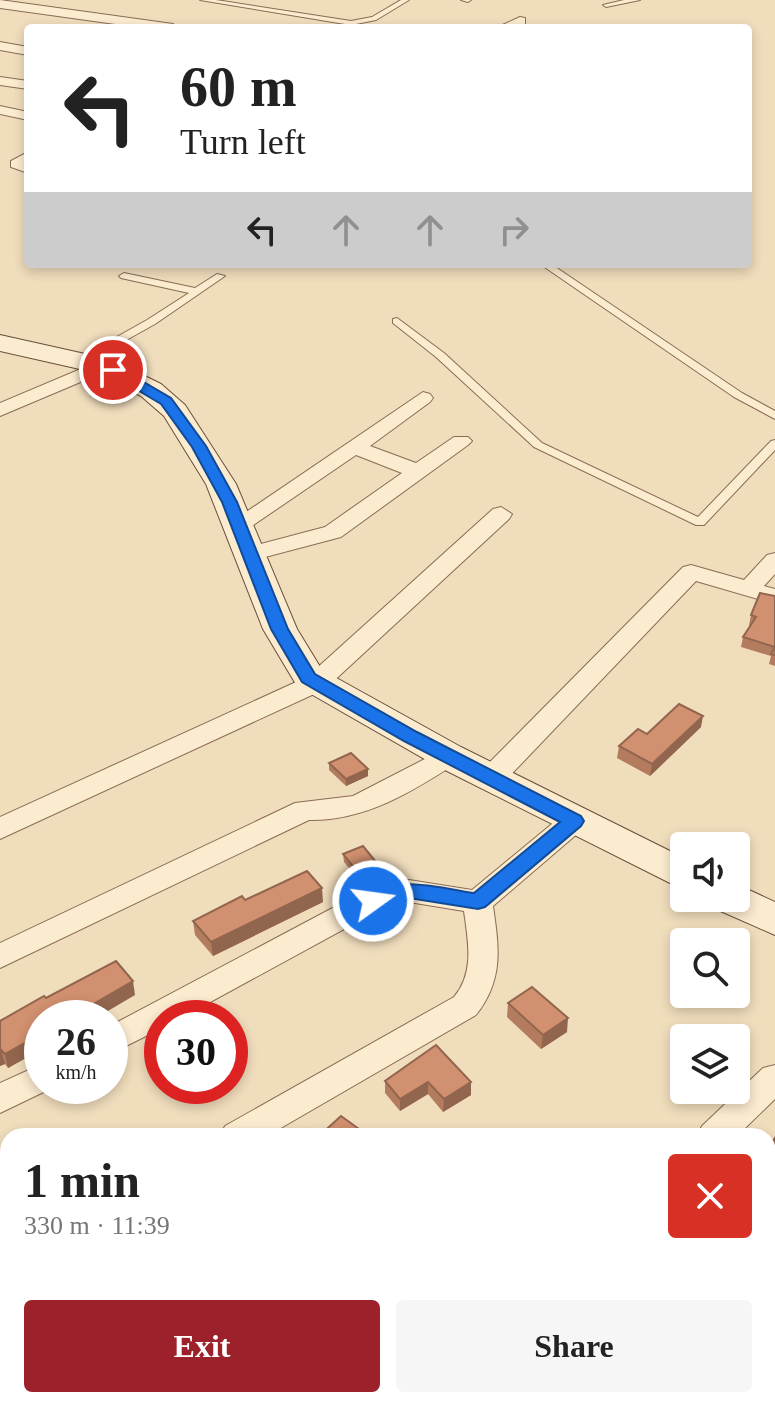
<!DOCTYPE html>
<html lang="en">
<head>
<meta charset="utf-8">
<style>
	body { margin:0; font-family:Georgia,serif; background:#f6f6f6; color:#222; height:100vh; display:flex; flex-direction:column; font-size:30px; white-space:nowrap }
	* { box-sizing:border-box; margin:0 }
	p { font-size:26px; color:#767676 }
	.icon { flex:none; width:44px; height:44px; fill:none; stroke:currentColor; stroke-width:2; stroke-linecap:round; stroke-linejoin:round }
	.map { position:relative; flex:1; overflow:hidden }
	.panel { position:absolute; left:0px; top:1128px; width:776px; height:280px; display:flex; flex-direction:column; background:#fff; border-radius:24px 24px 0 0; box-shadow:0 4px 12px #0003 }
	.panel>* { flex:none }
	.hud { position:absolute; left:24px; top:24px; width:728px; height:244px; border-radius:8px; box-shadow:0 4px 12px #0003; background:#fff; color:#222; overflow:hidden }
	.buttons { position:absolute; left:670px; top:832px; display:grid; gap:16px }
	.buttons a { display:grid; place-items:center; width:80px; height:80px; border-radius:8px; background:#fff; box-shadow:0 4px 12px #0003; font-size:40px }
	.speed { position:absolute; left:24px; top:1000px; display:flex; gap:16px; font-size:40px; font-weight:700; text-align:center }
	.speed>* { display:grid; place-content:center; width:104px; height:104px; border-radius:50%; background:#fff; box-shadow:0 4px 12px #0003; line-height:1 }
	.speed small { font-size:20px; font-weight:400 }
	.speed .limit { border:12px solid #d22; background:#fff; color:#111 }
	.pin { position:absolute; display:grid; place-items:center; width:68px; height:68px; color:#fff; margin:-34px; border:4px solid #fff; border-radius:50%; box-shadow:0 2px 8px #0007 }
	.me { position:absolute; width:88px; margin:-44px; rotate:76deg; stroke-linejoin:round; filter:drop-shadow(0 0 6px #0008) }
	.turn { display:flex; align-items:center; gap:28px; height:168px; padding:0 24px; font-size:36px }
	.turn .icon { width:104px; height:104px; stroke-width:2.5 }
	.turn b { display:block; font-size:56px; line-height:68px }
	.lanes { display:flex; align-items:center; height:76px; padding:0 24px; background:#0003; justify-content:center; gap:40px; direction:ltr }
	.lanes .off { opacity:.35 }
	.round { display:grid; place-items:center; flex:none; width:84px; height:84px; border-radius:8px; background:#f6f6f6 }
	.head { display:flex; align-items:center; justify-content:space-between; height:136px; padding:0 24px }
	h1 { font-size:48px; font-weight:700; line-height:60px }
	.button { display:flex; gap:16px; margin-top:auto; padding:16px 24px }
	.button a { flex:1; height:92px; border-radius:8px; background:#9c212b; color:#fff; font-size:32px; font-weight:700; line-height:92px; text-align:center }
	.button a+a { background:#f6f6f6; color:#222 }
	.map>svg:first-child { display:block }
</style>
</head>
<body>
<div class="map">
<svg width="775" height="1408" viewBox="0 0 775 1408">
	<rect width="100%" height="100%" fill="#f0ddbc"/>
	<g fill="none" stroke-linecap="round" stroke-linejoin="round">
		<g stroke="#896c54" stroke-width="2">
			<g id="lane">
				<path d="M 200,0 L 216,0 L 351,21 L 372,17 L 401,0 L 409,0 L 376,20 L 351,25 Z"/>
				<path d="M 461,0 L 471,0 L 468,2 Z"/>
				<path d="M 624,0 L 640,0 L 606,7 L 603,5 Z"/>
				<path d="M 540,264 L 551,264 L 742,393 L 775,411 L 775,419 L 734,397 Z"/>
				<path d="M 124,273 L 195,288 L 217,274 L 225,276 L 155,324 L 89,361 L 81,361 L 81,357 L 147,320 L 189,293 L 121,278 L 119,276 Z"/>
				<path d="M 397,318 L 444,353 L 542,443 L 698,517 L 771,441 L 775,440 L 775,450 L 704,525 L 696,525 L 534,447 L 436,357 L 393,323 L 393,319 Z"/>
			</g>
		</g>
		<g stroke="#896c54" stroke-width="2">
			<g id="street">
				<path d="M 0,0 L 173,24 L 180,28 L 144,28 L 0,8 Z"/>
				<path d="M 520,17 L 525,18 L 525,24 L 496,28 Z"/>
				<path d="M 0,42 L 28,47 L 28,55 L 0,50 Z"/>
				<path d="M 0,77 L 28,81 L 28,89 L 0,85 Z"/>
				<path d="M 0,106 L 28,112 L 28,120 L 0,114 Z"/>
				<path d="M 28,152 L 28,173 L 11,167 L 11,161 Z"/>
				<path d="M 102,360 L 109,362 L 112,366 L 109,370 L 0,416 L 0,403 Z"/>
				<path d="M 423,392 L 430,394 L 433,398 L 430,402 L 370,446 L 416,463 L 454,437 L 468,437 L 472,441 L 468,445 L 341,537 L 250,561 L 242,559 L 238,554 L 242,549 L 325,527 L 402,473 L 356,455 L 246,530 L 230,530 L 227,525 Z"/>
				<path d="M 501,507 L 512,514 L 509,519 L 325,689 L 0,839 L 0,817 L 307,677 L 493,509 Z"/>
				<path d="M 775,553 L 775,574 L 764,586 L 775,589 L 775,604 L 696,581 L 502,784 L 482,784 L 478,777 L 482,770 L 683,567 L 691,565 L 744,580 L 767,555 Z"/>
				<path d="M 448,747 L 458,750 L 461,756 L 458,762 C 412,792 365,821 309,820 L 0,968 L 0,943 L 295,803 L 353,796 Z"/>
				<path d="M 574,811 L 584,814 L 588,821 L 584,828 L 493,906 C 499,947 504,980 476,1015 L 267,1136 L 220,1136 L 225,1126 L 454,997 C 475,972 468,941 464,911 L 409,902 L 390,904 L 181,1018 L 162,1018 L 162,1028 L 110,1054 L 110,1026 L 374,886 L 409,880 L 472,890 L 564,814 Z"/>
				<path d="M 42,1064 L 42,1086 L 54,1087 L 0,1113 L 0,1083 Z"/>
				<path d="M 775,1065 L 775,1099 L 737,1136 L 697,1136 L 702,1126 L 763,1068 Z"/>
				<path d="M 8,1250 L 8,1286 L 0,1289 L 0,1253 Z"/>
				<path d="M 182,1400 L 232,1400 L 228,1408 L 178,1408 Z"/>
			</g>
		</g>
		<g stroke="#6a4d38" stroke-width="2">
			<g id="secondary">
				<path d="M 0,335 L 112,360 L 161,384 L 185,405 L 236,484 L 297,629 L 322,670 L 461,747 L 684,858 L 684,890 L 435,765 L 297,686 L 263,629 L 206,484 L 164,416 L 141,396 L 93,372 L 0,351 Z"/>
				<path d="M 736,884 L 775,902 L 775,935 L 716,909 L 710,898 L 736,898 Z"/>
			</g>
		</g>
		<use href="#lane" fill="#fbebcf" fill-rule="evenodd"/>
		<use href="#street" fill="#fbebcf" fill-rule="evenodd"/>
		<use href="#secondary" fill="#fbebcf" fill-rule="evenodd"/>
	</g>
	<g fill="#b47c5f">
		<path d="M 775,596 L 775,666 L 769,664 L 771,656 L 741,647 L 743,637 L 750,626 L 749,625 L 751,615 Z"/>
		<path d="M 701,727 L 650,776 L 617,758 L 619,746 L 647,734 Z"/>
		<path d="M 329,763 L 368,776 L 346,786 L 329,770 Z"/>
		<path d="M 343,854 L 376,870 L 357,878 L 344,862 Z"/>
		<path d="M 245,900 L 323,902 L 213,956 L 195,935 L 193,921 Z"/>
		<path d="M 135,995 L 42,1018 L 42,1049 L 8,1068 L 5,1064 L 0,1066 L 0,1021 Z"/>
		<path d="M 508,1003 L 567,1032 L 541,1049 L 507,1017 Z"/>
		<path d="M 436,1045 L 471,1095 L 443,1112 L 428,1094 L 400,1111 L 385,1093 L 385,1081 Z"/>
		<path d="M 775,1138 L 775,1202 L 768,1198 L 768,1147 Z"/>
	</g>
	<g fill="#92654e">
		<path d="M 703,716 L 701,727 L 650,776 L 652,764 Z"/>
		<path d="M 368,769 L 368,776 L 346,786 L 346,779 Z"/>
		<path d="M 376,862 L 376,870 L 357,878 L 356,870 Z"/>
		<path d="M 322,888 L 323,902 L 213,956 L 211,942 Z"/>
		<path d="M 133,981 L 135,995 L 96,1018 L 69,1018 Z"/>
		<path d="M 568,1018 L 567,1032 L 541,1049 L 543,1035 Z"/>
		<path d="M 42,1033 L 42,1049 L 8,1068 L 5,1054 Z"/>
		<path d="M 1,1050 L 5,1064 L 0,1066 L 0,1051 Z"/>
		<path d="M 428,1082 L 428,1094 L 400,1111 L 400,1099 Z"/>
		<path d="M 471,1082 L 471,1095 L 443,1112 L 444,1099 Z"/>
		<path d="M 359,1129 L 359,1136 L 351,1136 Z"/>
	</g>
	<g fill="#d1906f" stroke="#92654e" stroke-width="2">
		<path d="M 760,593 L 775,596 L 775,655 L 771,654 L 775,647 L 743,637 L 756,617 L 751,615 Z"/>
		<path d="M 679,704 L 703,716 L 652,764 L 619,746 L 638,729 L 647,734 Z"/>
		<path d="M 351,753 L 368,769 L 346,779 L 329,763 Z"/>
		<path d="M 363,846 L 376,862 L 356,870 L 343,854 Z"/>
		<path d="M 307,871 L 322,888 L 211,942 L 193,921 L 242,896 L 245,900 Z"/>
		<path d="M 116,961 L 133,981 L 69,1018 L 42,1018 L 42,1033 L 5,1054 L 1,1050 L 0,1051 L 0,1021 L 44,996 L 46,998 Z"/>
		<path d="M 532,987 L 568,1018 L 543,1035 L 508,1003 Z"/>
		<path d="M 436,1045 L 471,1082 L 444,1099 L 428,1082 L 400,1099 L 385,1081 Z"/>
		<path d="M 341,1116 L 359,1129 L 351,1136 L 319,1136 Z"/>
		<path d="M 304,1129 L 310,1136 L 292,1136 Z"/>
		<path d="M 775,1138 L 775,1187 L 768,1182 L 768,1147 Z"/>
	</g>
	<path fill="#1a73e8" stroke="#114b97" stroke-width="2" d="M 109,367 L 118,367 L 171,398 L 206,446 L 237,502 L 288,629 L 315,674 L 417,732 L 581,816 L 584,821 L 581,826 L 485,907 L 478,909 L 409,898 L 373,908 L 365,906 L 362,901 C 380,871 446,889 474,893 L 560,822 L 404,741 L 302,682 L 271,629 L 222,502 L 192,447 L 161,404 L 109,373 Z"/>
</svg>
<div class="buttons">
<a><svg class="icon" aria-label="sound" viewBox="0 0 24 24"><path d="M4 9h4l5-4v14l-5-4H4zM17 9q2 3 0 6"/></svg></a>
<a><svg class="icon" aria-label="search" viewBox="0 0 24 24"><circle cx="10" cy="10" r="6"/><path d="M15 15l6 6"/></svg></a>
<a><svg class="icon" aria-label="layers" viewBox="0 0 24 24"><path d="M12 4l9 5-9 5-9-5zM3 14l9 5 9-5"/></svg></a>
</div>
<div class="speed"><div>26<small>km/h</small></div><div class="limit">30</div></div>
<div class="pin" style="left:113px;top:370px;background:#d93025"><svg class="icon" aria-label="arrive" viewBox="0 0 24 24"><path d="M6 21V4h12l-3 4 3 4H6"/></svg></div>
<svg class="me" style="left:373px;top:901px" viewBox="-20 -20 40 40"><circle r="17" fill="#1a73e8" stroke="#fff" stroke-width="3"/><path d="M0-11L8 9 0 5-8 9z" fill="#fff"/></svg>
<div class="hud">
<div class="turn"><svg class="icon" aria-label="left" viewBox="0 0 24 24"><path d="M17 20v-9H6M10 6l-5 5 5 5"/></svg><div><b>60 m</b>Turn left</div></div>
<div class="lanes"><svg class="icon" aria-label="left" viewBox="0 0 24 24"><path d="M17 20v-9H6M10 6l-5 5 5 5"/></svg><svg class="icon off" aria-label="ahead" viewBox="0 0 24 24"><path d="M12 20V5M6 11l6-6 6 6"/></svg><svg class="icon off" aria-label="ahead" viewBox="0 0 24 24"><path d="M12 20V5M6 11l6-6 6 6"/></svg><svg class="icon off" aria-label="right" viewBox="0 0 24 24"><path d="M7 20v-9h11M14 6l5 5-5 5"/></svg></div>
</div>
<section class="panel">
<div class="head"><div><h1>1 min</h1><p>330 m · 11:39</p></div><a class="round" style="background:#d93025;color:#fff"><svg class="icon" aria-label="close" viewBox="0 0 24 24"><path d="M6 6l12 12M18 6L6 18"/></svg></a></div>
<div class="button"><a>Exit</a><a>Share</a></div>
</section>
</div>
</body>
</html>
